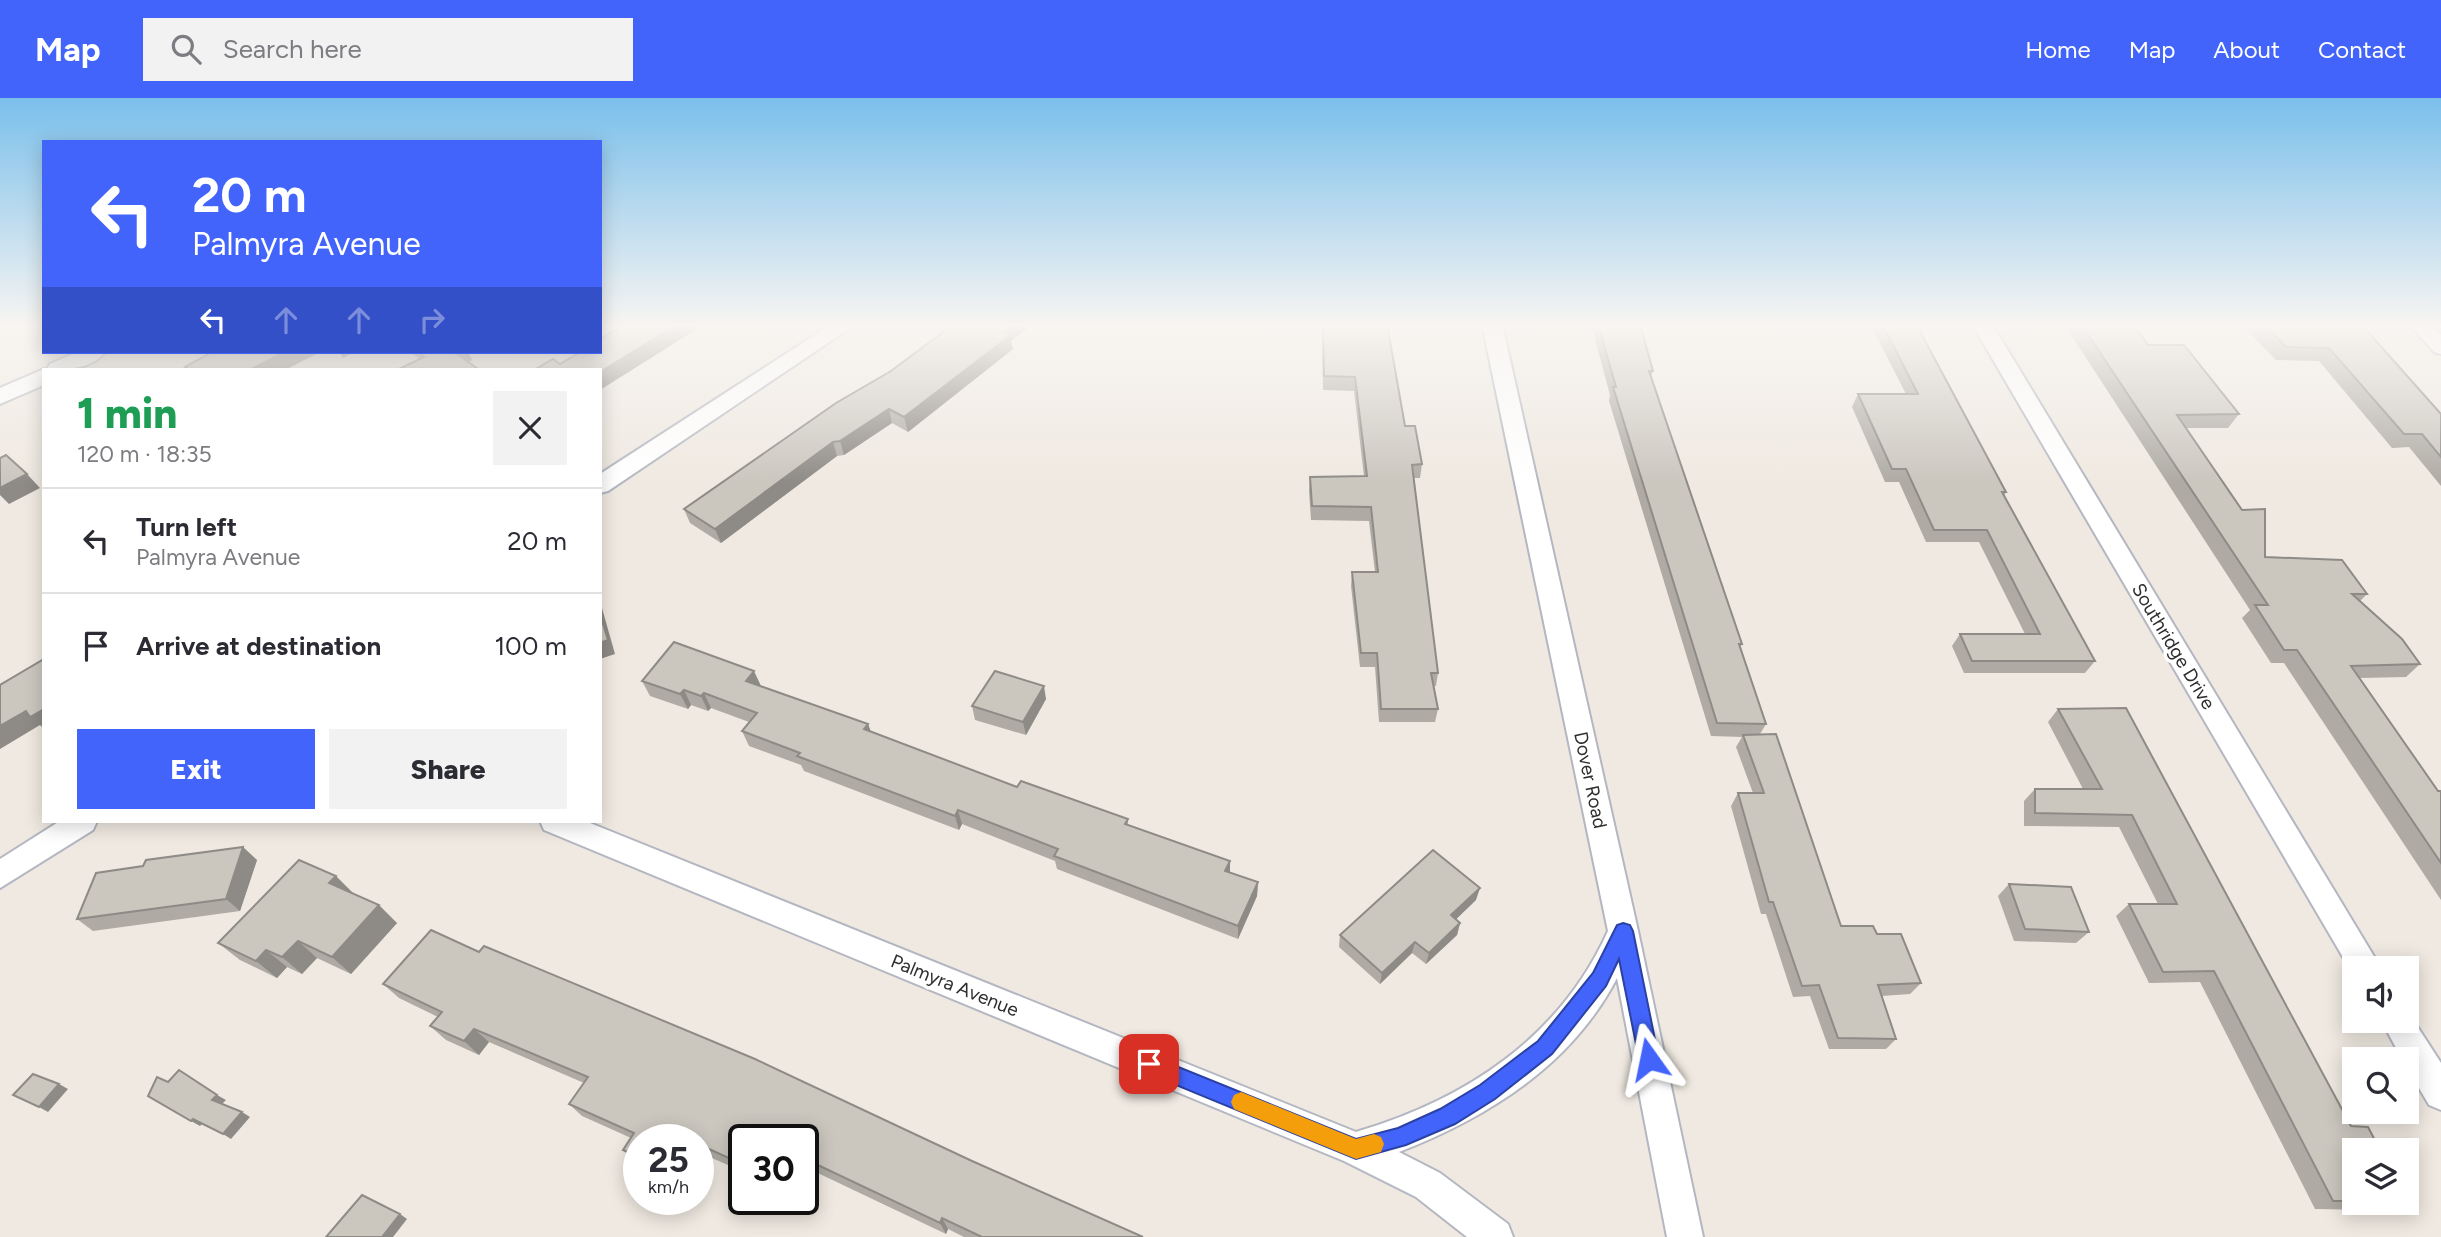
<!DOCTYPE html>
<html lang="en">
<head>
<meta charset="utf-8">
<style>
	body { margin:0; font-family:Figtree,sans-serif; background:#f2f2f3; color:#2b2b33; height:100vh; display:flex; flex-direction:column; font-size:26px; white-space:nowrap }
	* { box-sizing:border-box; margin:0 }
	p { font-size:23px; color:#7c7c81 }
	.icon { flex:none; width:38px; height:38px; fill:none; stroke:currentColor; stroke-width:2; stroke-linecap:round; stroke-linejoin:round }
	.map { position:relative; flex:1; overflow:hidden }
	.panel { position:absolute; left:42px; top:270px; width:560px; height:455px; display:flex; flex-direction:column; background:#fff; border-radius:0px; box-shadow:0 4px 18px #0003 }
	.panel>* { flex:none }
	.guide { position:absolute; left:42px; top:42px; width:560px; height:214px; border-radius:0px; box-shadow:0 4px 18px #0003; background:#4264fb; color:#fff; overflow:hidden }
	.tools { position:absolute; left:2342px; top:858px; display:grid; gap:14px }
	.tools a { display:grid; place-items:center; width:77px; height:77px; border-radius:0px; background:#fff; box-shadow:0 4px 18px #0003; font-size:35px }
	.speed { position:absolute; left:623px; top:1026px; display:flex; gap:14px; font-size:35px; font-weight:700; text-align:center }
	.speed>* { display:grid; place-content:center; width:91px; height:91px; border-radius:50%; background:#fff; box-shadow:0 4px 18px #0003; line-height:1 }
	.speed small { font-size:18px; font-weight:400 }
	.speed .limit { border:4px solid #111; border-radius:10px; background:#fff; color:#111 }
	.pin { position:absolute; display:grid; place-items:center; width:60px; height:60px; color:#fff; margin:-30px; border-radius:14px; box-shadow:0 4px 10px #0006 }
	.me { position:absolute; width:77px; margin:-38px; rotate:348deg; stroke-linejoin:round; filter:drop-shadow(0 0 5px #0008) }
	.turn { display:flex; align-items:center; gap:24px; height:147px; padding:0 35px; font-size:32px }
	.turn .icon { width:91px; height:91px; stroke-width:2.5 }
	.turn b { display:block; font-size:49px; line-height:60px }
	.lanes { display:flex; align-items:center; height:66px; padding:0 35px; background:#0003; justify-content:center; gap:35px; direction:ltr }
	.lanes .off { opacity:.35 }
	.round { display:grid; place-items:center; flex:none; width:74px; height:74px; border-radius:0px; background:#f2f2f3 }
	.headline { display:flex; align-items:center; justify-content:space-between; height:119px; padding:0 35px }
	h1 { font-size:42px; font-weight:800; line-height:52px; color:#1e9e55 }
	.primary-button { display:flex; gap:14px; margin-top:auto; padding:14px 35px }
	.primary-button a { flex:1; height:80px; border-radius:0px; background:#4264fb; color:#fff; font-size:28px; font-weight:800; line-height:80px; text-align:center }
	.primary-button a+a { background:#f2f2f3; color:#2b2b33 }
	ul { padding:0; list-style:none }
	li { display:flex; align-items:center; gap:21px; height:105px; padding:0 35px; border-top:2px solid #e1e1e2 }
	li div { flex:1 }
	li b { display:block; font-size:26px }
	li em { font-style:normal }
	header { display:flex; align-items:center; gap:42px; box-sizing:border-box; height:98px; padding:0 35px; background:#4264fb; color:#fff }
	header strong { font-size:33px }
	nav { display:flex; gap:38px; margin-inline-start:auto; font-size:24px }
	.search { width:490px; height:63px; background:#f2f2f3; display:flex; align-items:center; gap:18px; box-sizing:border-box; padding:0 24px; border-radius:0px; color:#7c7c81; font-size:26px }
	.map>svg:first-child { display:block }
</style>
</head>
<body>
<header>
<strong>Map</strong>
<div class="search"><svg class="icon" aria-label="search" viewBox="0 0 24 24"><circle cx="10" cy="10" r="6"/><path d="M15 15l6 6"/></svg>Search here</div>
<nav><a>Home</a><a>Map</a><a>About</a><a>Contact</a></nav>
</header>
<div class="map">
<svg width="2441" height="1139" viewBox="0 0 2441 1139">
	<rect width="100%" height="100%" fill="#efe9e1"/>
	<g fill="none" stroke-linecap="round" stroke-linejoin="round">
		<g stroke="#b4b7c1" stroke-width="4">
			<g id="street">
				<path d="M 832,226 L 856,226 L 608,393 L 600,395 L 600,376 Z"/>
				<path d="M 1482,226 L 1502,226 L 1638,833 L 1703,1139 L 1667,1139 L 1617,880 C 1571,968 1488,1019 1399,1054 L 1440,1075 L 1508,1126 L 1513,1139 L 1467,1139 L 1416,1099 L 1344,1063 L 544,732 L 540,723 L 585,723 L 1356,1034 C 1465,1002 1560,940 1608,833 Z"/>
				<path d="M 1972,226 L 1992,226 L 2381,870 L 2354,870 L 2354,878 Z"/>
				<path d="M 2409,226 L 2430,226 L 2441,237 L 2441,256 L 2434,254 Z"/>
				<path d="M 77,254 L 105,254 C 92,271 67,272 47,271 L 50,266 Z"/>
				<path d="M 44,271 L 44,287 L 0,306 L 0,290 Z"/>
				<path d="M 60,723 L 97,723 L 93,732 L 0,790 L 0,761 Z"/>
				<path d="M 2406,911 L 2441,965 L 2441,1012 L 2429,1007 L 2406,968 L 2406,961 L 2402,961 L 2381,922 L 2406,922 Z"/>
			</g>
		</g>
		<use href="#street" fill="#fff" fill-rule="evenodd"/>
	</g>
	<g fill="#afaba4">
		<path d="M 954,226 L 1033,226 L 1011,243 L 1013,251 L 908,334 L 892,325 L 844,357 L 837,358 L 721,445 L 690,425 L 684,411 L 891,273 Z"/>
		<path d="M 1322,226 L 1387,226 L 1405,328 L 1422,366 L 1420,380 L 1413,380 L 1438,575 L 1436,588 L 1434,588 L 1438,611 L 1435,624 L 1379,624 L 1375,569 L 1360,569 L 1351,488 L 1352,474 L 1375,474 L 1369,423 L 1311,422 L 1309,393 L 1310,379 L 1364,378 L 1354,293 L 1323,292 Z"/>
		<path d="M 1591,226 L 1640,226 L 1653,273 L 1651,278 L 1742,546 L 1740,550 L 1766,626 L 1760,636 L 1841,828 L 1877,836 L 1921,885 L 1910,896 L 1882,898 L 1896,941 L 1886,951 L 1829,951 L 1810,898 L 1793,899 L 1766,816 L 1761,816 L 1731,708 L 1738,695 L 1753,695 L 1736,649 L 1742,639 L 1711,638 L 1609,303 L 1610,297 Z"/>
		<path d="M 1870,226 L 1916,226 L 2006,394 L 2004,398 L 2095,563 L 2085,575 L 1964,575 L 1952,548 L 1960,536 L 2025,536 L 1979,444 L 1926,444 L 1899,384 L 1885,384 L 1852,309 L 1858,296 L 1906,296 Z"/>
		<path d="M 2064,226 L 2133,226 L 2148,247 L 2239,316 L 2228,330 L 2186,330 L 2265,459 L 2367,496 L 2360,503 L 2420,566 L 2406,579 L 2360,580 L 2438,693 L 2441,693 L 2441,802 L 2284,565 L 2271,565 L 2242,520 L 2250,512 Z"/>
		<path d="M 2241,226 L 2361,226 L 2441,316 L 2441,388 L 2409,349 L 2392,350 L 2319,263 L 2276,262 Z"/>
		<path d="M 410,254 L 468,254 L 472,262 L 468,264 L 419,261 Z"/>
		<path d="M 642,583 L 761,588 L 868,626 L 871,634 L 1017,689 L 1128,721 L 1128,727 L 1230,763 L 1230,774 L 1258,784 L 1257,798 L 1238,841 L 1057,771 L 1055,763 L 962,726 L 959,732 L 804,673 L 801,667 L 749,648 L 742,633 L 749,624 L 711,610 L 708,613 L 691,607 L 688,611 L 650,598 Z"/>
		<path d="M 1046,601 L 1026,637 L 975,622 L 972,608 Z"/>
		<path d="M 2126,610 L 2354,1052 L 2354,1104 L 2390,1104 L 2373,1112 L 2315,1111 L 2200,884 L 2149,885 L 2116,818 L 2129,806 L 2158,806 L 2119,729 L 2024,728 L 2024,703 L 2035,691 L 2083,691 L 2048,624 L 2058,611 Z"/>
		<path d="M 257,762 L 240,813 L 93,833 L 77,821 L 143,768 Z"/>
		<path d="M 2009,786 L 2089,834 L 2076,845 L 2014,843 L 1998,798 Z"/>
		<path d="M 354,796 L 397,825 L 351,876 L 317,860 L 302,876 L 287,869 L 277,880 L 240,862 L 218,845 Z"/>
		<path d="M 1476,802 L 1456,821 L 1460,825 L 1457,837 L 1426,866 L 1412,855 L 1380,886 L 1339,849 L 1340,837 Z"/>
		<path d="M 479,854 L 972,1063 L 1143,1139 L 964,1139 L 948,1131 L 946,1136 L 803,1068 L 803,1041 L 744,1041 L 744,1074 L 698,1054 L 698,1041 L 639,1041 L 639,1066 L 635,1064 L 623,1052 L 631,1040 L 582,1018 L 569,1006 L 584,985 L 489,944 L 479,957 L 446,942 L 430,928 L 438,919 L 399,900 L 383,886 Z"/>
	</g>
	<g fill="#8e8b86">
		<path d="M 678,226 L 705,226 L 600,292 L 600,274 Z"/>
		<path d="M 1013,226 L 1033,226 L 1011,243 L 1013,251 L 908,334 L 904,319 Z"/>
		<path d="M 285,254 L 320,254 L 287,271 L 251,271 Z"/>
		<path d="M 339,254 L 354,254 L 343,260 Z"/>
		<path d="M 453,254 L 468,254 L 472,262 L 461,268 Z"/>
		<path d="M 889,311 L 892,325 L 844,357 L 840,343 Z"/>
		<path d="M 833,344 L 837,358 L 721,445 L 715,431 Z"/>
		<path d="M 27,376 L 40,390 L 9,406 L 0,397 L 0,390 Z"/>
		<path d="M 600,503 L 615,556 L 600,561 Z"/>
		<path d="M 754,573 L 761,588 L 746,583 Z"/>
		<path d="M 1044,588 L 1046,601 L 1026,637 L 1023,624 Z"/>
		<path d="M 684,592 L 691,607 L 688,611 L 680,596 Z"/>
		<path d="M 704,595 L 711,610 L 708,613 L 701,598 Z"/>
		<path d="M 44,611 L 44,631 L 40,627 L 0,651 L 0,628 L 26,613 Z"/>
		<path d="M 868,626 L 873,640 L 864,631 Z"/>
		<path d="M 958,712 L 962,726 L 959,732 L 955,718 Z"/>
		<path d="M 243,749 L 257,762 L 240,813 L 226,801 Z"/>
		<path d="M 1230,763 L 1230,777 L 1225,773 Z"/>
		<path d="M 336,778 L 354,796 L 329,785 Z"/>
		<path d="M 1258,784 L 1257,798 L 1238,841 L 1238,828 Z"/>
		<path d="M 1480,790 L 1476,802 L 1448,829 L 1451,817 Z"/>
		<path d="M 379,807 L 397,825 L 351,876 L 332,859 Z"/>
		<path d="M 1460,825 L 1457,837 L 1426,866 L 1429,855 Z"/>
		<path d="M 298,843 L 317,860 L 302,876 L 282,859 Z"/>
		<path d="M 1415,844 L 1412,855 L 1380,886 L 1382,875 Z"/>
		<path d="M 266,852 L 287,869 L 277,880 L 256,863 Z"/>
		<path d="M 474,931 L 489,944 L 479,957 L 464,943 Z"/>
		<path d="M 59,986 L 68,991 L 48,1014 L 39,1009 Z"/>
		<path d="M 217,997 L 226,1002 L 221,1007 L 212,1002 Z"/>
		<path d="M 242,1014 L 250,1019 L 231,1041 L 223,1036 Z"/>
		<path d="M 193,1021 L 202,1026 L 200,1028 L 191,1023 Z"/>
		<path d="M 400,1116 L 407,1121 L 393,1139 L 382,1139 Z"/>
		<path d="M 942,1120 L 948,1131 L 946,1136 L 940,1125 Z"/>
	</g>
	<g fill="#cbc7bf" stroke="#8e8b86" stroke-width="2">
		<path d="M 627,226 L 678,226 L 600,274 L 600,271 L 536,271 L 553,261 L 560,266 L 580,254 L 600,254 L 600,241 Z"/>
		<path d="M 954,226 L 1013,226 L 1004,233 L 1011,237 L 904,319 L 889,311 L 840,343 L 833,344 L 715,431 L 684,411 L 836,305 L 891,273 Z"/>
		<path d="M 1323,226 L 1387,226 L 1405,328 L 1415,328 L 1422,366 L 1412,367 L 1438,575 L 1431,575 L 1438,611 L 1381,611 L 1377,555 L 1361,555 L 1352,474 L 1378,474 L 1371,409 L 1312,408 L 1310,379 L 1367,378 L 1355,279 L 1324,278 Z"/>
		<path d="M 1598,226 L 1640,226 L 1653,273 L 1649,273 L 1742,546 L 1739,546 L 1766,626 L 1717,625 L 1613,289 L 1616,289 Z"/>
		<path d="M 1882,226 L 1916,226 L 2006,394 L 2002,394 L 2095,563 L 1972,563 L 1960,536 L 2040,536 L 1987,432 L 1934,432 L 1906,371 L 1892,371 L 1858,296 L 1918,296 Z"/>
		<path d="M 2081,226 L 2133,226 L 2148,247 L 2184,247 L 2239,316 L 2177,317 L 2242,412 L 2265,411 L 2265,459 L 2342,462 L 2367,496 L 2352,496 L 2402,541 L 2420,566 L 2351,568 L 2438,693 L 2441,693 L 2441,765 L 2297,552 L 2284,552 L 2255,507 L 2268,507 Z"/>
		<path d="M 2264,226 L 2361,226 L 2441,316 L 2441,359 L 2422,336 L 2404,336 L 2329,250 L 2286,249 Z"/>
		<path d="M 212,254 L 285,254 L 251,271 L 188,271 L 185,269 Z"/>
		<path d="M 418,254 L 454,254 L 478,271 L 399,271 L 424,259 Z"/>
		<path d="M 6,357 L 27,376 L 0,390 L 0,360 Z"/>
		<path d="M 600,516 L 608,542 L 600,545 Z"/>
		<path d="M 674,544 L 754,573 L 746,583 L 868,626 L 864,631 L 1017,689 L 1021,683 L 1128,721 L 1125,726 L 1230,763 L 1225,773 L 1258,784 L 1238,828 L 1054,758 L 1058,751 L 958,712 L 955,718 L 797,658 L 800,655 L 742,633 L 757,615 L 704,595 L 701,598 L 684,592 L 680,596 L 642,583 Z"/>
		<path d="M 44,561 L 44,611 L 30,619 L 26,613 L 0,628 L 0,587 Z"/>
		<path d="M 995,573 L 1044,588 L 1023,624 L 972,608 Z"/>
		<path d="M 2126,610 L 2351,1028 L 2368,1029 L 2380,1052 L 2354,1052 L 2354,1103 L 2333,1103 L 2214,873 L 2163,874 L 2129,806 L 2177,806 L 2132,717 L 2035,715 L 2035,691 L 2102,691 L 2058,611 Z"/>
		<path d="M 1776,636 L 1841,828 L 1873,828 L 1877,836 L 1901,836 L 1921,885 L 1878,887 L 1896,941 L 1838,940 L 1819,887 L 1802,888 L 1773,804 L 1769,804 L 1738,695 L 1764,695 L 1743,637 Z"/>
		<path d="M 243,749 L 226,801 L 77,821 L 96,775 L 143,768 L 146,762 Z"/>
		<path d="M 1433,752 L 1480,790 L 1451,817 L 1460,825 L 1429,855 L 1415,844 L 1382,875 L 1340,837 Z"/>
		<path d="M 299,762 L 336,778 L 329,785 L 379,807 L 332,859 L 298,843 L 282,859 L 266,852 L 256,863 L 218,845 Z"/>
		<path d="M 2009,786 L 2071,789 L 2089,834 L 2025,831 Z"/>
		<path d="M 431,832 L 479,854 L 484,848 L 755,961 L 972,1063 L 1143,1139 L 982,1139 L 942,1120 L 940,1125 L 803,1060 L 803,1041 L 744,1041 L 744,1067 L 698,1046 L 698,1041 L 687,1041 L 678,1037 L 675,1041 L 639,1041 L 639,1059 L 623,1052 L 634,1035 L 569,1006 L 588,979 L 474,931 L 464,943 L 430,928 L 442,914 L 383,886 Z"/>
		<path d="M 179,972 L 217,997 L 212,1002 L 242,1014 L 223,1036 L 193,1021 L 191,1023 L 148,998 L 157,979 L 168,984 Z"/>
		<path d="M 33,976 L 59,986 L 39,1009 L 13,997 Z"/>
		<path d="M 362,1097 L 400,1116 L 382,1139 L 326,1139 Z"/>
	</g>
	<linearGradient id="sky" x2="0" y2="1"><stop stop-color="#7abfeb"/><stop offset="0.59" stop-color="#f8f5f2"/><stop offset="1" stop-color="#f8f5f2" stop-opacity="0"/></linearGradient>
	<rect width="2441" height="385" fill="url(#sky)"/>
	<path fill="#4264fb" stroke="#2b41a3" stroke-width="2" d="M 1623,825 L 1630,827 L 1633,833 L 1659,961 L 1656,967 L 1649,970 L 1642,967 L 1639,961 L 1619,861 L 1606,888 L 1552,956 L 1495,1001 L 1455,1026 L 1406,1047 L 1356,1061 L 1142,973 L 1139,966 L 1142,960 L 1149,957 L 1356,1041 L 1398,1030 L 1440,1011 L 1480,987 L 1538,943 L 1593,875 L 1617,827 Z"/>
	<path fill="#f59e0b" d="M 1241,994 L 1356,1041 L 1374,1036 L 1381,1039 L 1384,1046 L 1381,1054 L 1356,1061 L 1234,1011 L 1231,1004 L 1234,997 Z"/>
	<g text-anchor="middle" stroke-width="7" stroke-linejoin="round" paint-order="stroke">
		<g font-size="19" fill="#2e2e2e" stroke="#fff">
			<text transform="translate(2174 548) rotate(59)" y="7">Southridge Drive</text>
			<text transform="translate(1591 682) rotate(78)" y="7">Dover Road</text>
			<text transform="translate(955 887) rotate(22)" y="7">Palmyra Avenue</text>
		</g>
	</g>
</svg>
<div class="tools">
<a><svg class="icon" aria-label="sound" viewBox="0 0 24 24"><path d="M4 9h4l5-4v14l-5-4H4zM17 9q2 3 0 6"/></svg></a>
<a><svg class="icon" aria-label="search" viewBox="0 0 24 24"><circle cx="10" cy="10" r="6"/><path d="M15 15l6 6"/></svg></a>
<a><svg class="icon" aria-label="layers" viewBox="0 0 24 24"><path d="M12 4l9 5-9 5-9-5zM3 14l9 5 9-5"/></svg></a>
</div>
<div class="speed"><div>25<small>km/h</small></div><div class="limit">30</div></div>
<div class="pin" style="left:1149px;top:966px;background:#d93025"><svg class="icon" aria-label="arrive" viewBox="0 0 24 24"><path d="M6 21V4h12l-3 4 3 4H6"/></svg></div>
<svg class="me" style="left:1649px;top:961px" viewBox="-20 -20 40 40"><path d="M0-17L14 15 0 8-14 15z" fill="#4264fb" stroke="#fff" stroke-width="4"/></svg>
<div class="guide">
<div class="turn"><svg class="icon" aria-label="left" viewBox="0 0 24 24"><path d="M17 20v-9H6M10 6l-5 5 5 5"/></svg><div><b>20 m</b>Palmyra Avenue</div></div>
<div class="lanes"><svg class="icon" aria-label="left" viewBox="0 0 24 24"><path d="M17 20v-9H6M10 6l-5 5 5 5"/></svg><svg class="icon off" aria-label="ahead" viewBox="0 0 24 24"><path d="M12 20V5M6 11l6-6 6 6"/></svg><svg class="icon off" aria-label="ahead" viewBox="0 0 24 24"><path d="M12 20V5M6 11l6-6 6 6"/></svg><svg class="icon off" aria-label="right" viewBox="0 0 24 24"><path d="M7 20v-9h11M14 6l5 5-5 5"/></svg></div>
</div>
<section class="panel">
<div class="headline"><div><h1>1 min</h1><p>120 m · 18:35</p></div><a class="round"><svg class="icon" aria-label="close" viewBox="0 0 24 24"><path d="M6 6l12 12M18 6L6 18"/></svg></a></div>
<ul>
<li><svg class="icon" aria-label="left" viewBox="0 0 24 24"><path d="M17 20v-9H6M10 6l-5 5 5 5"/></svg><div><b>Turn left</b><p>Palmyra Avenue</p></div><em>20 m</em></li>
<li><svg class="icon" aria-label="arrive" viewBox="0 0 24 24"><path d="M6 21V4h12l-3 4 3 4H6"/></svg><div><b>Arrive at destination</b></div><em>100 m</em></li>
</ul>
<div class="primary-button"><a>Exit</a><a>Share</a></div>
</section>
</div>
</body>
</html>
